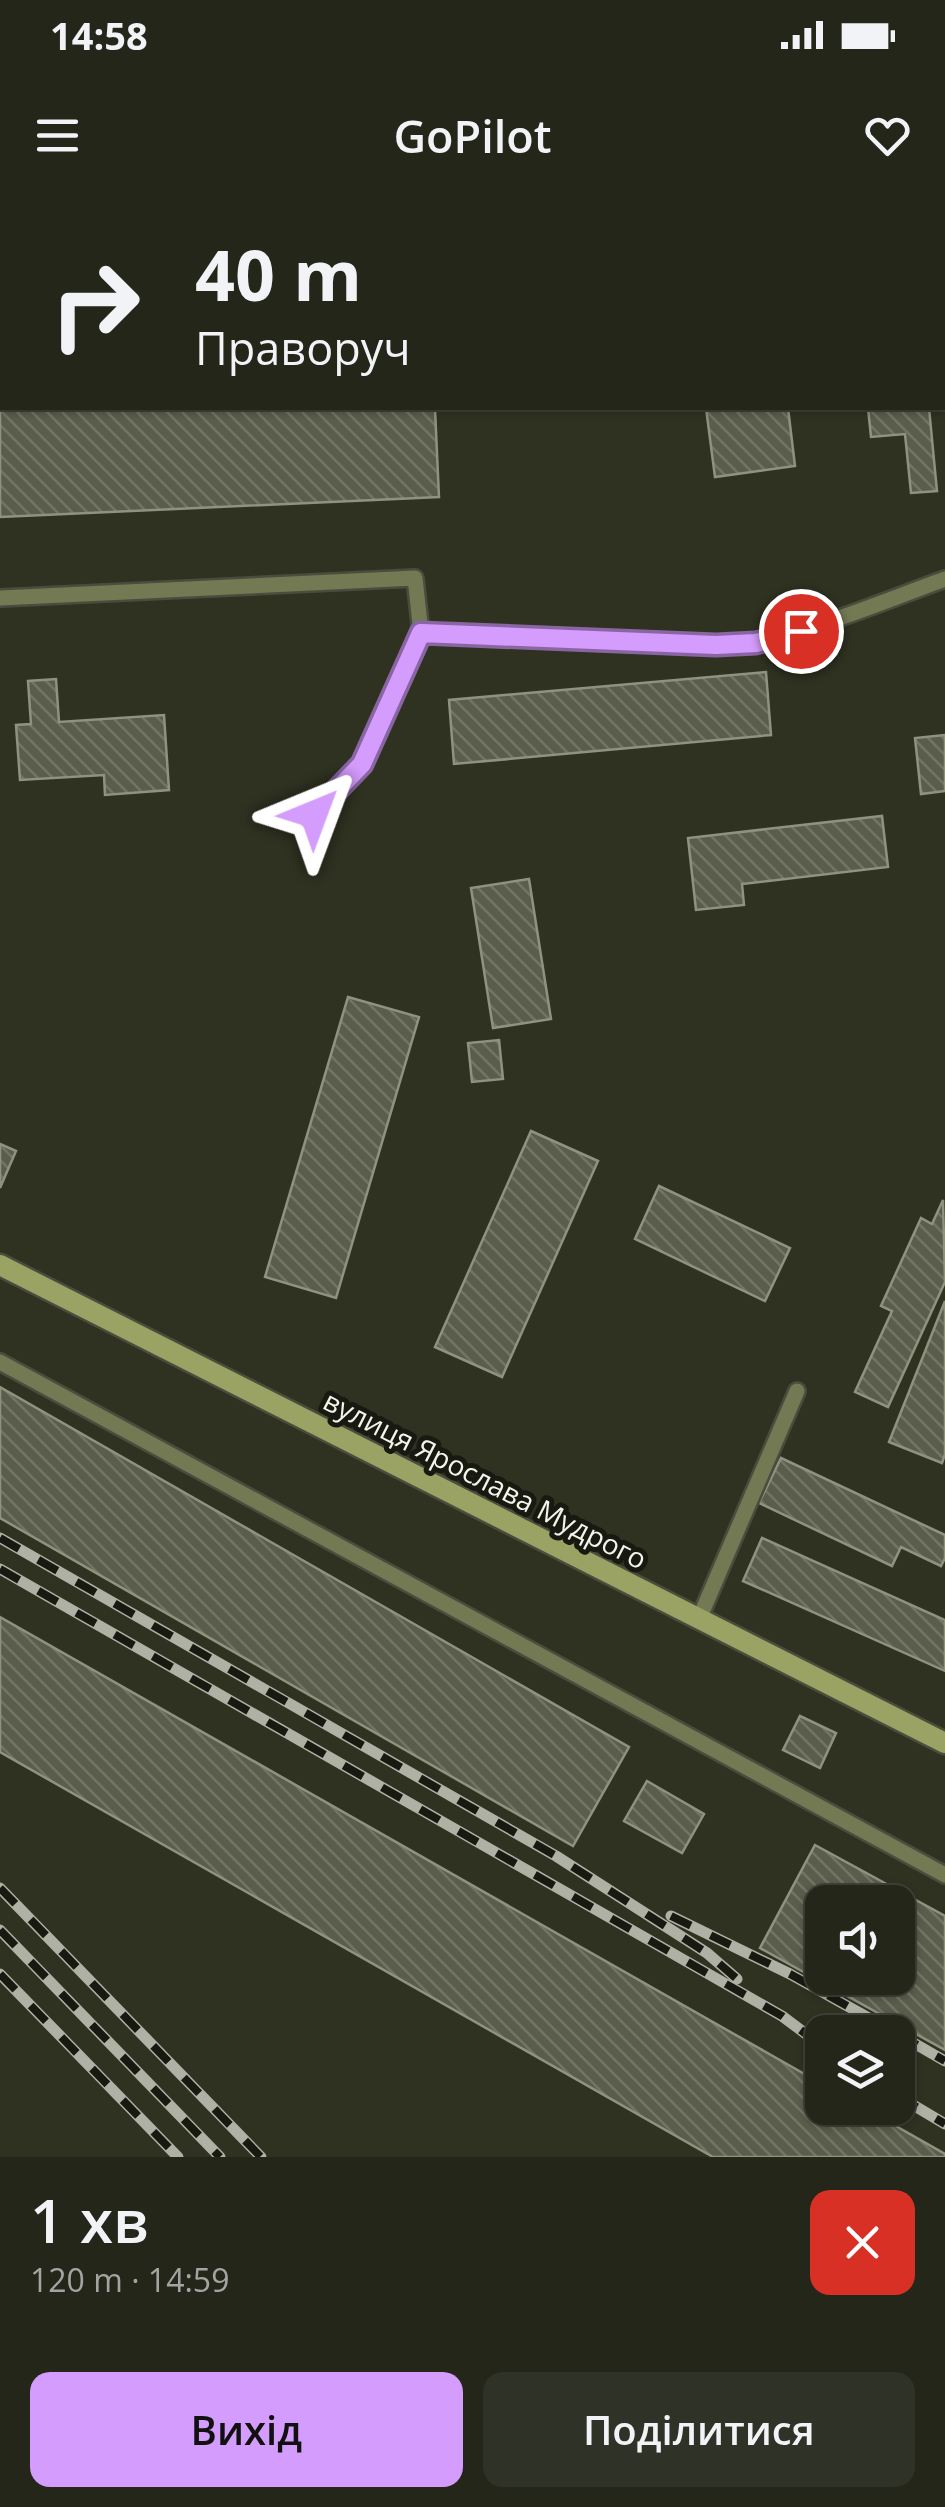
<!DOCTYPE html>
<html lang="uk">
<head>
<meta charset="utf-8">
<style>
	body { margin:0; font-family:"Open Sans",sans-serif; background:#2f3226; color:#f1f3f6; height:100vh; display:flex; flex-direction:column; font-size:38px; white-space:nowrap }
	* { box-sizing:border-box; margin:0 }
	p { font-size:32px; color:#a3a5a2 }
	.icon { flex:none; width:55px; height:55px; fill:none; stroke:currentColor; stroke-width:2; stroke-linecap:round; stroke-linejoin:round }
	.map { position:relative; height:1957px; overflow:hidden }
	.side { display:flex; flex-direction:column; background:#232619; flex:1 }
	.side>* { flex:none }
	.guide { position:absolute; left:0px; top:0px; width:945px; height:210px; box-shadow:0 2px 8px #0004,0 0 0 2px #404338; background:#232619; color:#f1f3f6; overflow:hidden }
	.controls { position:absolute; left:805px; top:1685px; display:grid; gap:20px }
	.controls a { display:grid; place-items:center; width:110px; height:110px; border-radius:20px; background:#232619; box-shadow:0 2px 8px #0004,0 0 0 2px #404338; font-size:50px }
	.pin { position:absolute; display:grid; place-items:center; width:85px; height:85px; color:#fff; margin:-42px; border:5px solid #fff; border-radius:50%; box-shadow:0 2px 10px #0007 }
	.me { position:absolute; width:110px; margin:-55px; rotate:44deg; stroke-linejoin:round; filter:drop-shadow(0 0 8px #0008) }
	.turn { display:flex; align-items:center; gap:35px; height:210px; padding:0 30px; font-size:45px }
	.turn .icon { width:130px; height:130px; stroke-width:2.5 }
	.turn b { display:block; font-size:70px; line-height:85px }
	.round { display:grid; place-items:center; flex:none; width:105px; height:105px; border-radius:20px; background:#2f3226 }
	.summary { display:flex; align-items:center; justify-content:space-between; height:170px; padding:0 30px }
	h1 { font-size:60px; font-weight:600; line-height:75px }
	.action { display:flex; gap:20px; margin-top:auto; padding:20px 30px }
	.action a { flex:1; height:115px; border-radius:20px; background:#d49cfc; color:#111; font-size:40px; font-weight:600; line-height:115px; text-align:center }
	.action a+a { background:#2f3226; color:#f1f3f6 }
	.status { display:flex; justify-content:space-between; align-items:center; height:70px; padding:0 50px; background:#232619; direction:ltr }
	.status svg { height:28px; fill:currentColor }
	header { display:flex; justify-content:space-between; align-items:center; height:130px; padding:0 30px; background:#232619; font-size:45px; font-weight:600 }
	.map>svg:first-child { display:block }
</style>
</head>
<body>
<div class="status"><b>14:58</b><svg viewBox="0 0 49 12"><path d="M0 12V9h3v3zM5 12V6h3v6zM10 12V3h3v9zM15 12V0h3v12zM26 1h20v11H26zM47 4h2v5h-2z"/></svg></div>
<header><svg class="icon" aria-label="menu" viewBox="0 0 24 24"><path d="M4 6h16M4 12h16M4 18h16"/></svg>GoPilot<svg class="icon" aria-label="heart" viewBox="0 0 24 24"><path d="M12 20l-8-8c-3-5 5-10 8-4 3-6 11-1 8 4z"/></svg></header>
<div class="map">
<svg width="945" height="1957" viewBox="0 0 945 1957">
	<defs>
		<pattern id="forest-firs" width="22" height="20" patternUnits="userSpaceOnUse" patternTransform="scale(2.5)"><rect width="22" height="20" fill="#553968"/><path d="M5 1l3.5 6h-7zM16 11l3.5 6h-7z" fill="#6e567e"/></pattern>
		<pattern id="building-back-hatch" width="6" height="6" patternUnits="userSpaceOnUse" patternTransform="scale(2.5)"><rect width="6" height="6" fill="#5a5d4b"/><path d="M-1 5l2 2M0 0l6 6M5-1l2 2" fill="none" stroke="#727565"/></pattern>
	</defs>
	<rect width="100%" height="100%" fill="#2f3221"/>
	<path fill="url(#forest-firs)" d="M 477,0 L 945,0 L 945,162 L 942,2 L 477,2 Z"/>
	<g fill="url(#building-back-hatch)" stroke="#8f927e" stroke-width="2.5" fill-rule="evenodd">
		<path d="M 0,163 L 2,163 L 2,208 L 474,208 L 435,209 L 439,297 L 0,317 Z"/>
		<path d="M 706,208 L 788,208 L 795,266 L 715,277 Z"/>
		<path d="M 868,208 L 929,208 L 937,291 L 911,293 L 905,234 L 871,237 Z"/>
		<path d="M 766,472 L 771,535 L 454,564 L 449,500 Z"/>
		<path d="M 56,479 L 59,522 L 164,515 L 169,590 L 105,595 L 104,575 L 20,580 L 16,525 L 31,524 L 28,481 Z"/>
		<path d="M 945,535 L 945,591 L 921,594 L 915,538 Z"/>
		<path d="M 882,616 L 888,667 L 742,684 L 744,705 L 696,710 L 688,638 Z"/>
		<path d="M 529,679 L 551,819 L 493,828 L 471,688 Z"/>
		<path d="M 348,797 L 419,817 L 336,1098 L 265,1077 Z"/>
		<path d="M 499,840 L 503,879 L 472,882 L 468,843 Z"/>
		<path d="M 531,931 L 598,961 L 502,1177 L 435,1147 Z"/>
		<path d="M 0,944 L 16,951 L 0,988 Z"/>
		<path d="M 659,986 L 790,1048 L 765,1101 L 635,1039 Z"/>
		<path d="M 943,1000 L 945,1082 L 888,1207 L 855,1192 L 892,1111 L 881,1106 L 921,1018 L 932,1024 Z"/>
		<path d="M 945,1101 L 945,1254 L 942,1263 L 889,1242 Z"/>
		<path d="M 0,1187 L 629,1547 L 573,1646 L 0,1318 Z"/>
		<path d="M 781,1258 L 945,1335 L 945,1358 L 941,1366 L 901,1347 L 892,1366 L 759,1303 Z"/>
		<path d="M 762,1338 L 945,1420 L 945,1471 L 743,1381 Z"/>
		<path d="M 0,1417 L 822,1884 L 822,1908 L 864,1908 L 945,1954 L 945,1957 L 713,1957 L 0,1552 Z"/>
		<path d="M 800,1516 L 836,1533 L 820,1568 L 783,1550 Z"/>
		<path d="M 647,1581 L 704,1614 L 682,1653 L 624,1621 Z"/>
		<path d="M 815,1645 L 945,1716 L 945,1850 L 760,1748 ZM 822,1702 L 898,1702 L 898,1778 L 822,1778 Z"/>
	</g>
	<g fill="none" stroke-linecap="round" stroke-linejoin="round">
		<g stroke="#4a4d3d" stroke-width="20">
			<g id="lane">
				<path d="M 0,398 L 415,378 L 421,433 L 362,563 L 313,614"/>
				<path d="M 421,433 L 715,445 C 795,441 870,406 945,379"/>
				<path d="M 0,1162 L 945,1675"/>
				<path d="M 699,1419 L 797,1191"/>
			</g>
		</g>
		<g stroke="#4a4d3d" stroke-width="25">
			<path id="secondary" d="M 0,1065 L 945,1543"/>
		</g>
		<use href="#lane" stroke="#737953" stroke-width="15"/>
		<use href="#secondary" stroke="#9aa264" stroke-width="20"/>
		<g stroke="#aeb1a4" stroke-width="11">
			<g id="rail">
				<path d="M 0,1338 L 556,1656 L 707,1753 L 737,1779"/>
				<path d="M 0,1369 L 782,1816 L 822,1846"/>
				<path d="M 0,1688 L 261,1957"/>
				<path d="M 671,1716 L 790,1774 L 894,1832"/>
				<path d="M 0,1730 L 220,1957"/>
				<path d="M 0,1774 L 178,1957"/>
				<path d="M 898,1834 L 945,1861"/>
				<path d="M 898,1896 L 945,1924"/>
			</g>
		</g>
		<use href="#rail" stroke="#181911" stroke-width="8" stroke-dasharray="22" stroke-linecap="butt"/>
	</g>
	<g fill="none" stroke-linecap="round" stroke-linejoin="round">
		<g stroke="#8a65a4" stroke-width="25">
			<path id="route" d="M 314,614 L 362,564 L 421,433 L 716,445 L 756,443 L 801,431"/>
		</g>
		<use href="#route" stroke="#d49cfc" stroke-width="18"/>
	</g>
	<g text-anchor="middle" stroke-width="10" stroke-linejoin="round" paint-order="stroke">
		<g font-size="28" fill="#f3f5ea" stroke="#181911">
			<text transform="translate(485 1280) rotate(27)" y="10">вулиця Ярослава Мудрого</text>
		</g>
	</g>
</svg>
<div class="controls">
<a><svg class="icon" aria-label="sound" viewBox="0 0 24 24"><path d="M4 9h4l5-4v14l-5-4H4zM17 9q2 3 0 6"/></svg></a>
<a><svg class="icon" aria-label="layers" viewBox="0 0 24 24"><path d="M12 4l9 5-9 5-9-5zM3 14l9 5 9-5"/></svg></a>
</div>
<div class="pin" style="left:801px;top:431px;background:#d93025"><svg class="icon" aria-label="arrive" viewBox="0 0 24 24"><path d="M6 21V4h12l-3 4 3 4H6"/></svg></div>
<svg class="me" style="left:314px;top:614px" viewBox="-20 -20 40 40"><path d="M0-17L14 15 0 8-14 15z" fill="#d49cfc" stroke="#fff" stroke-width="4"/></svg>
<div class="guide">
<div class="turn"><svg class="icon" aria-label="right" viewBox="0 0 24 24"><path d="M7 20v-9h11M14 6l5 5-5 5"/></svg><div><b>40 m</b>Праворуч</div></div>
</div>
</div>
<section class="side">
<div class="summary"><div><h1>1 хв</h1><p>120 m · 14:59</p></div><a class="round" style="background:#d93025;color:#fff"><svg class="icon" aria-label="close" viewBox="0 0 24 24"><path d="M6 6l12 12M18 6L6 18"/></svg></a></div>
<div class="action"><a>Вихід</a><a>Поділитися</a></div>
</section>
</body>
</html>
